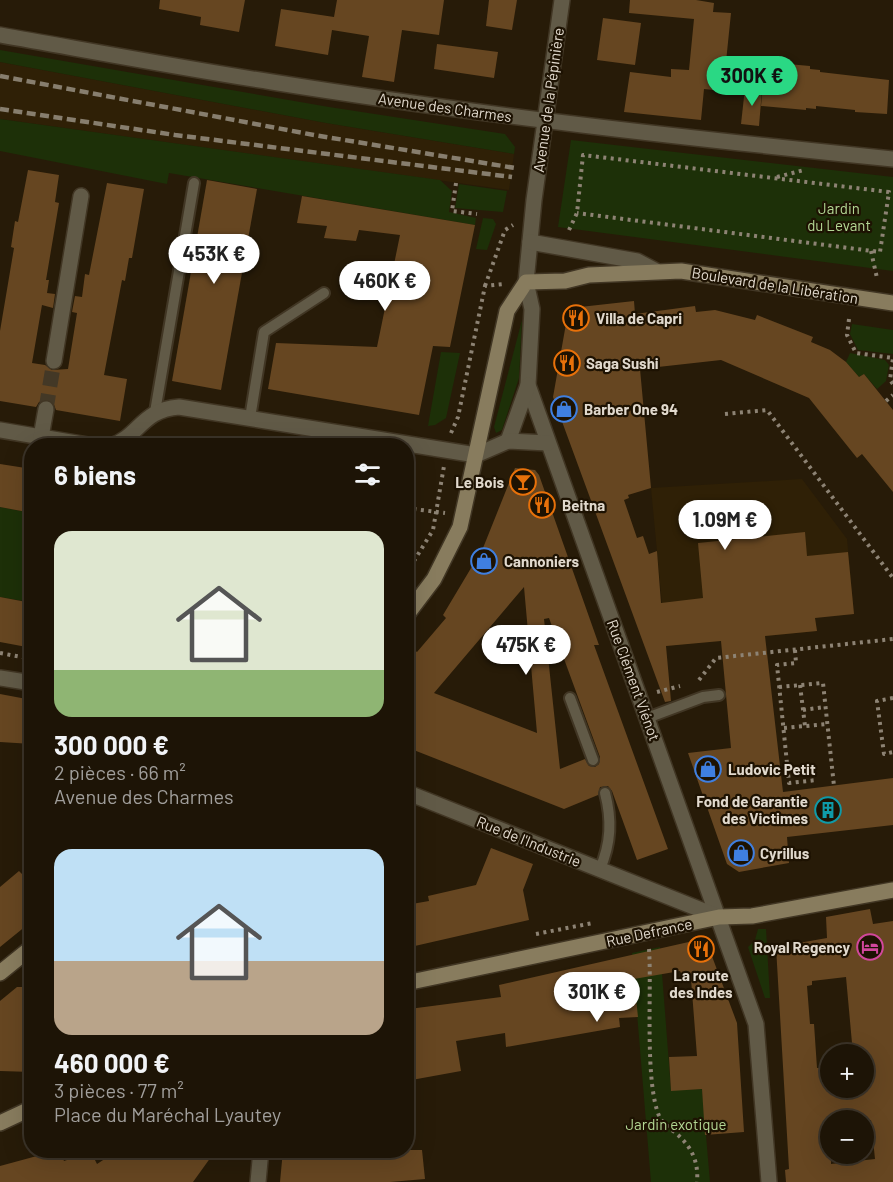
<!DOCTYPE html>
<html lang="fr">
<head>
<meta charset="utf-8">
<style>
  body { margin:0; font-family:Barlow,sans-serif; background:#251d10; color:#f1f3f6; height:100vh; display:flex; flex-direction:column; font-size:22px; white-space:nowrap }
  * { box-sizing:border-box; margin:0 }
  p { font-size:20px; color:#a09e9b }
  .icon { flex:none; width:33px; height:33px; fill:none; stroke:currentColor; stroke-width:2; stroke-linecap:round; stroke-linejoin:round }
  .map { position:relative; flex:1; overflow:hidden }
  .drawer { position:absolute; left:24px; top:438px; width:390px; height:720px; display:flex; flex-direction:column; background:#1d1406; border-radius:24px; box-shadow:0 6px 24px #0002,0 0 0 2px #3b3328 }
  .drawer>* { flex:none }
  .controls { position:absolute; left:820px; top:1044px; display:grid; gap:12px }
  .controls a { display:grid; place-items:center; width:54px; height:54px; border-radius:50%; background:#1d1406; box-shadow:0 6px 24px #0002,0 0 0 2px #3b3328; font-size:30px }
  .price { position:absolute; translate:-50% -51px; padding:0 14px; border-radius:21px; background:#fff; color:#222; font-size:20px; line-height:39px; filter:drop-shadow(0 2px 3px #0008) }
  .price::after { content:''; position:absolute; left:50%; top:36px; width:18px; height:14px; margin-left:-9px; background:inherit; clip-path:polygon(0 0,100% 0,50% 100%) }
  .price.selected { background:#2ad884; color:#111 }
  ul { padding:0; list-style:none }
  li { display:grid; align-content:center; gap:12px; height:318px; padding:0 30px }
  li span { display:grid; place-items:center; height:186px; border-radius:18px; color:#555 }
  li>.icon { margin-inline-start:auto }
  span .icon { width:108px; height:108px; fill:#fffc; stroke-width:1 }
  li b { font-size:26px }
  h2 { display:flex; justify-content:space-between; align-items:center; height:72px; padding:0 30px; font-size:26px }
  .map>svg:first-child { display:block }
  .built { fill:#2f2006 }
  .green { fill:#1d3008 }
  .building { fill:#664621; fill-rule:evenodd }
  .lines { fill:none; stroke-linecap:round; stroke-linejoin:round }
  .minor-tunnel { stroke:#433826; stroke-width:15; stroke-dasharray:15 8; stroke-linecap:butt }
  .service-casing { stroke:#413624; stroke-width:14 }
  .minor-casing { stroke:#413624; stroke-width:18 }
  .secondary-casing { stroke:#413624; stroke-width:18 }
  .path { stroke:#8d8374; stroke-width:4; stroke-dasharray:3 4.5; stroke-linecap:butt }
  .service { stroke:#615a47; stroke-width:10 }
  .minor { stroke:#615a47; stroke-width:15 }
  .secondary { stroke:#887c5e; stroke-width:15 }
  .rail { stroke:#877e6e; stroke-width:4.5; stroke-dasharray:9 4.5; stroke-linecap:butt }
  .labels { text-anchor:middle; dominant-baseline:central; stroke-width:4.5; stroke-linejoin:round; paint-order:stroke }
  .street-label { font-size:15px; fill:#e1d9cd; stroke:#1d1202 }
  .park-label { font-size:15px; fill:#b3d794; stroke:#1d1202 }
  .poi-label { font-size:15px; font-weight:bold; fill:#e1d9cd; stroke:#1d1202; text-anchor:start }
</style>
</head>
<body>
<div class="map">
<svg width="893" height="1182" viewBox="0 0 893 1182">
  <rect width="100%" height="100%" fill="#271b08"/>
  <g class="built">
    <polygon points="0,62 326,123 514,154 509,190 0,119"/>
    <polygon points="802,479 847,539 854,614 833,616 814,612 817,631 666,646 651,488"/>
  </g>
  <g class="green">
    <polygon points="0,50 329,107 505,134 515,147 514,154 326,123 0,62"/>
    <polygon points="0,119 440,180 452,191 449,212 476,218 475,225 169,173 167,184 0,151"/>
    <polygon points="571,140 893,177 893,271 558,227"/>
    <polygon points="459,184 507,191 503,212 455,208"/>
    <polygon points="483,218 493,219 496,224 487,250 476,249"/>
    <polygon points="522,320 519,378 502,430 496,433 494,427"/>
    <polygon points="852,324 893,330 893,354 858,350 850,334"/>
    <polygon points="441,352 460,353 446,418 435,425 428,426"/>
    <polygon points="850,353 885,360 889,365 886,381 877,389 864,374 859,377 846,362"/>
    <polygon points="0,507 31,513 32,586 29,602 0,597"/>
    <polygon points="758,929 766,929 770,998 765,998 748,947 755,940"/>
    <polygon points="660,947 671,1090 702,1089 710,1182 651,1182 632,953"/>
  </g>
  <g class="building">
    <polygon points="160,0 245,0 239,32 200,25 201,17 159,9"/>
    <polygon points="337,0 444,0 439,35 402,30 394,82 362,77 369,36 332,30 328,55 275,46 281,9 334,17"/>
    <polygon points="489,0 517,0 512,30 486,26"/>
    <polygon points="630,0 696,0 714,3 713,12 731,13 723,91 704,89 701,120 624,112 630,72 671,77 671,69 689,70 694,19 629,13"/>
    <polygon points="603,18 641,23 635,65 597,60"/>
    <polygon points="437,44 498,52 494,78 434,69"/>
    <polygon points="765,62 810,66 810,69 820,70 820,72 889,80 887,114 855,112 855,110 816,106 816,109 806,108 806,110 761,106"/>
    <polygon points="745,88 762,90 759,126 741,124"/>
    <polygon points="28,170 59,175 55,202 59,203 46,280 49,280 47,293 55,294 53,308 42,305 32,363 45,365 52,370 68,369 77,313 72,312 75,296 82,297 85,274 89,275 107,183 144,189 132,258 129,258 125,281 122,280 104,375 127,379 120,421 56,410 53,402 47,399 39,402 36,407 0,401 0,331 14,248 11,247 15,221 18,222"/>
    <polygon points="207,180 257,189 221,390 172,381"/>
    <polygon points="302,196 475,225 450,347 433,346 419,415 268,389 276,343 377,347 400,235 359,230 356,241 324,238 327,226 297,223"/>
    <polygon points="634,301 635,314 695,306 696,312 715,310 755,320 757,315 813,337 811,342 830,350 846,362 859,377 864,374 893,410 893,492 862,454 857,458 809,398 721,360 640,369 651,488 628,495 629,498 624,500 637,538 643,536 649,554 657,551 661,603 703,598 698,543 805,532 807,556 848,552 854,614 815,618 817,631 765,636 783,792 893,778 893,825 787,837 789,863 739,872 727,864 688,753 731,748 721,641 666,646 671,701 665,702 553,397 567,318 580,307"/>
    <polygon points="0,464 32,469 32,513 0,507"/>
    <path d="M 515,468 L 535,470 L 539,475 L 599,645 L 594,645 L 668,849 L 637,860 L 612,791 L 608,786 L 600,787 L 598,795 L 564,809 L 406,747 L 406,657 L 414,650 L 417,652 L 446,618 L 443,615 L 483,548 ZM 524,587 L 537,733 L 434,693 ZM 549,618 L 600,757 L 599,764 L 595,767 L 589,766 L 585,759 L 560,769 L 544,619 Z"/>
    <polygon points="0,597 32,603 32,648 0,642"/>
    <polygon points="0,694 32,700 32,744 0,742"/>
    <polygon points="491,848 533,864 523,890 529,920 406,948 406,905 429,901 428,896 476,885"/>
    <polygon points="32,867 32,921 0,947 0,887 19,871 22,874"/>
    <path d="M 870,909 L 873,924 L 893,921 L 893,1182 L 786,1182 L 785,1170 L 789,1169 L 776,947 L 827,938 L 826,917 ZM 846,977 L 853,1054 L 864,1054 L 864,1088 L 831,1088 L 831,1067 L 817,1068 L 814,1024 L 810,1024 L 807,986 L 812,985 L 812,981 ZM 831,1120 L 871,1120 L 875,1159 L 831,1164 Z"/>
    <polygon points="693,941 710,951 737,1023 744,1132 705,1135 702,1089 671,1091 669,1057 697,1056 691,979 685,981 680,971 634,979 638,1017 619,1018 620,1027 506,1047 505,1033 456,1041 461,1071 406,1081 406,1036 414,1035 409,1009 501,997 499,985"/>
    <polygon points="17,987 32,987 32,1072 0,1071 0,1001"/>
    <polygon points="59,1150 64,1161 91,1152 97,1164 117,1151 121,1160 136,1150 216,1150 193,1182 0,1182 0,1166"/>
    <polygon points="283,1150 422,1150 425,1179 390,1182 280,1182"/>
  </g>
  <g class="lines">
    <polyline class="minor-tunnel" points="46,409 54,361"/>
    <g class="service-casing">
      <g id="service">
        <polyline points="155,412 194,183"/>
        <polyline points="250,418 264,332 324,293"/>
        <polyline points="570,698 593,760"/>
        <polyline points="647,718 703,697 719,695"/>
        <path d="M 600,869 C 611,843 612,820 605,793"/>
      </g>
    </g>
    <g class="minor-casing">
      <g id="minor">
        <polyline points="562,0 534,200 526,282 532,309 528,385 756,1024 769,1182"/>
        <path d="M 0,35 C 91,51 181,68 272,82 C 478,115 686,138 893,159"/>
        <polyline points="530,242 637,261 656,271"/>
        <polyline points="54,361 81,196"/>
        <polyline points="0,430 94,446"/>
        <polyline points="41,437 46,409"/>
        <polyline points="508,441 528,385"/>
        <path d="M 111,446 C 140,436 141,410 179,407 L 476,455 L 508,441 L 548,443"/>
        <polyline points="0,678 32,683"/>
        <polyline points="406,792 719,917"/>
        <polyline points="258,1182 261,1150"/>
      </g>
    </g>
    <g class="secondary-casing">
      <g id="secondary">
        <polyline points="406,616 434,579 460,527 507,311 526,282 565,281 589,275 681,271 893,303"/>
        <polyline points="0,973 32,947"/>
        <polyline points="406,983 719,917 752,916 893,890"/>
        <polyline points="0,1123 32,1108"/>
      </g>
    </g>
    <g class="path">
      <polyline points="777,177 804,170"/>
      <polyline points="456,183 452,211 477,214"/>
      <polyline points="569,230 577,213 583,155 889,192 880,252 577,213"/>
      <polyline points="871,251 877,278"/>
      <polyline points="485,286 505,230 513,225"/>
      <polyline points="849,319 847,335 856,353 893,358 890,380 893,384"/>
      <polyline points="886,401 893,395"/>
      <polyline points="725,414 767,410 893,578"/>
      <polyline points="451,433 458,417 485,286 504,284"/>
      <polyline points="406,490 409,473"/>
      <polyline points="406,508 445,513"/>
      <polyline points="406,574 433,530 444,466"/>
      <polyline points="795,650 796,663 777,665 789,783 817,780"/>
      <polyline points="0,653 32,659"/>
      <polyline points="699,680 716,658 893,639"/>
      <polyline points="800,685 805,726"/>
      <polyline points="779,687 823,683 834,786"/>
      <polyline points="657,692 680,686"/>
      <polyline points="893,698 877,701 884,754 893,752"/>
      <polyline points="803,710 825,707"/>
      <polyline points="784,728 827,724"/>
      <polyline points="536,934 593,923"/>
      <path d="M 649,949 C 652,990 644,1084 660,1118 C 663,1123 669,1127 673,1131 C 690,1144 699,1160 697,1182"/>
    </g>
    <use href="#service" class="service"/>
    <use href="#minor" class="minor"/>
    <use href="#secondary" class="secondary"/>
    <g class="rail">
      <polyline points="0,76 314,135 515,168"/>
      <polyline points="0,109 175,135 512,177"/>
    </g>
  </g>
  <defs>
    <g id="restaurant-ring" transform="scale(1.35)"><circle r="9.5" fill="#1d1202" stroke="#e8710a" stroke-width="1.5"/><path d="M-5-6h1v4h1v-4h1v4h1v-4h1v5L-1.5 .5V6h-2V.5L-5-1ZM5-6V6H3V1.5H1.5Q1.5-4 5-6Z" fill="#e8710a"/></g>
    <g id="shop-ring" transform="scale(1.35)"><circle r="9.5" fill="#1d1202" stroke="#3f7fe0" stroke-width="1.5"/><path d="M-5-2.5h2.3a2.7 3.5 0 0 1 5.4 0H5L5.5 6h-11ZM-1.5-2.5h3a1.5 2.3 0 0 0-3 0Z" fill="#3f7fe0"/></g>
    <g id="bar-ring" transform="scale(1.35)"><circle r="9.5" fill="#1d1202" stroke="#e8710a" stroke-width="1.5"/><path d="M-6-5H6L.8 .8V4.5H3.5V6h-7V4.5H-.8V.8Z" fill="#e8710a"/></g>
    <g id="building-ring" transform="scale(1.35)"><circle r="9.5" fill="#1d1202" stroke="#0f9aa8" stroke-width="1.5"/><path d="M-4-6H4V6H1V3H-1V6H-4ZM-2.5-4.3h1.7v1.8h-1.7ZM.8-4.3h1.7v1.8H.8ZM-2.5-1h1.7V.8h-1.7ZM.8-1h1.7V.8H.8Z" fill="#0f9aa8"/></g>
    <g id="hotel-ring" transform="scale(1.35)"><circle r="9.5" fill="#1d1202" stroke="#d1479c" stroke-width="1.5"/><path d="M-6-4.5h1.5V1H6V5H4.5V3h-9V5H-6ZM-4 0a1.8 1.8 0 1 1 3.6 0ZM.5 0V-2.5h3Q6-2.5 6 0Z" fill="#d1479c"/></g>
  </defs>
  <g fill-rule="evenodd">
    <use href="#restaurant-ring" x="576" y="318"/>
    <use href="#restaurant-ring" x="567" y="363"/>
    <use href="#shop-ring" x="564" y="409"/>
    <use href="#bar-ring" x="523" y="482"/>
    <use href="#restaurant-ring" x="542" y="505"/>
    <use href="#shop-ring" x="484" y="561"/>
    <use href="#shop-ring" x="708" y="769"/>
    <use href="#building-ring" x="828" y="810"/>
    <use href="#shop-ring" x="741" y="853"/>
    <use href="#hotel-ring" x="870" y="947"/>
    <use href="#restaurant-ring" x="701" y="949"/>
  </g>
  <g class="labels">
    <g class="street-label">
      <text transform="translate(548 100) rotate(-82)">Avenue de la Pépinière</text>
      <text transform="translate(445 107) rotate(8)">Avenue des Charmes</text>
      <text transform="translate(775 285) rotate(9)">Boulevard de la Libération</text>
      <text transform="translate(634 680) rotate(70)">Rue Clément Viénot</text>
      <text transform="translate(529 841) rotate(22)">Rue de l'Industrie</text>
      <text transform="translate(649 932) rotate(-12)">Rue Defrance</text>
    </g>
    <g class="park-label">
      <text x="839" y="208">Jardin<tspan x="839" dy="17">du Levant</tspan></text>
      <text x="676" y="1124">Jardin exotique</text>
    </g>
    <g class="poi-label">
      <text x="596" y="318">Villa de Capri</text>
      <text x="586" y="363">Saga Sushi</text>
      <text x="584" y="409">Barber One 94</text>
      <text x="504" y="482" text-anchor="end">Le Bois</text>
      <text x="562" y="505">Beitna</text>
      <text x="504" y="561">Cannoniers</text>
      <text x="728" y="769">Ludovic Petit</text>
      <text x="808" y="801" text-anchor="end">Fond de Garantie<tspan x="808" dy="17">des Victimes</tspan></text>
      <text x="760" y="853">Cyrillus</text>
      <text x="850" y="947" text-anchor="end">Royal Regency</text>
      <text x="701" y="975" text-anchor="middle">La route<tspan x="701" dy="17">des Indes</tspan></text>
    </g>
  </g>
</svg>
<div class="controls">
<a>+</a>
<a>−</a>
</div>
<b class="price selected" style="left:752px;top:107px">300K €</b>
<b class="price" style="left:214px;top:285px">453K €</b>
<b class="price" style="left:385px;top:312px">460K €</b>
<b class="price" style="left:725px;top:551px">1.09M €</b>
<b class="price" style="left:526px;top:676px">475K €</b>
<b class="price" style="left:597px;top:1023px">301K €</b>
<section class="drawer">
<h2>6 biens<svg class="icon" aria-label="filters" viewBox="0 0 24 24"><path d="M4 7h16M4 17h16"/><circle cx="9" cy="7" r="2"/><circle cx="15" cy="17" r="2"/></svg></h2>
<ul>
<li><span style="background:linear-gradient(#dfe7d0 75%,#8fb573 0)"><svg class="icon" aria-label="home" viewBox="0 0 24 24"><path d="M3 11l9-7 9 7M6 9v11h12V9"/></svg></span><div><b>300 000 €</b><p>2 pièces · 66 m²</p><p>Avenue des Charmes</p></div></li>
<li><span style="background:linear-gradient(#bfe0f5 60%,#b9a48a 0)"><svg class="icon" aria-label="home" viewBox="0 0 24 24"><path d="M3 11l9-7 9 7M6 9v11h12V9"/></svg></span><div><b>460 000 €</b><p>3 pièces · 77 m²</p><p>Place du Maréchal Lyautey</p></div></li>
</ul>
</section>
</div>
</body>
</html>
